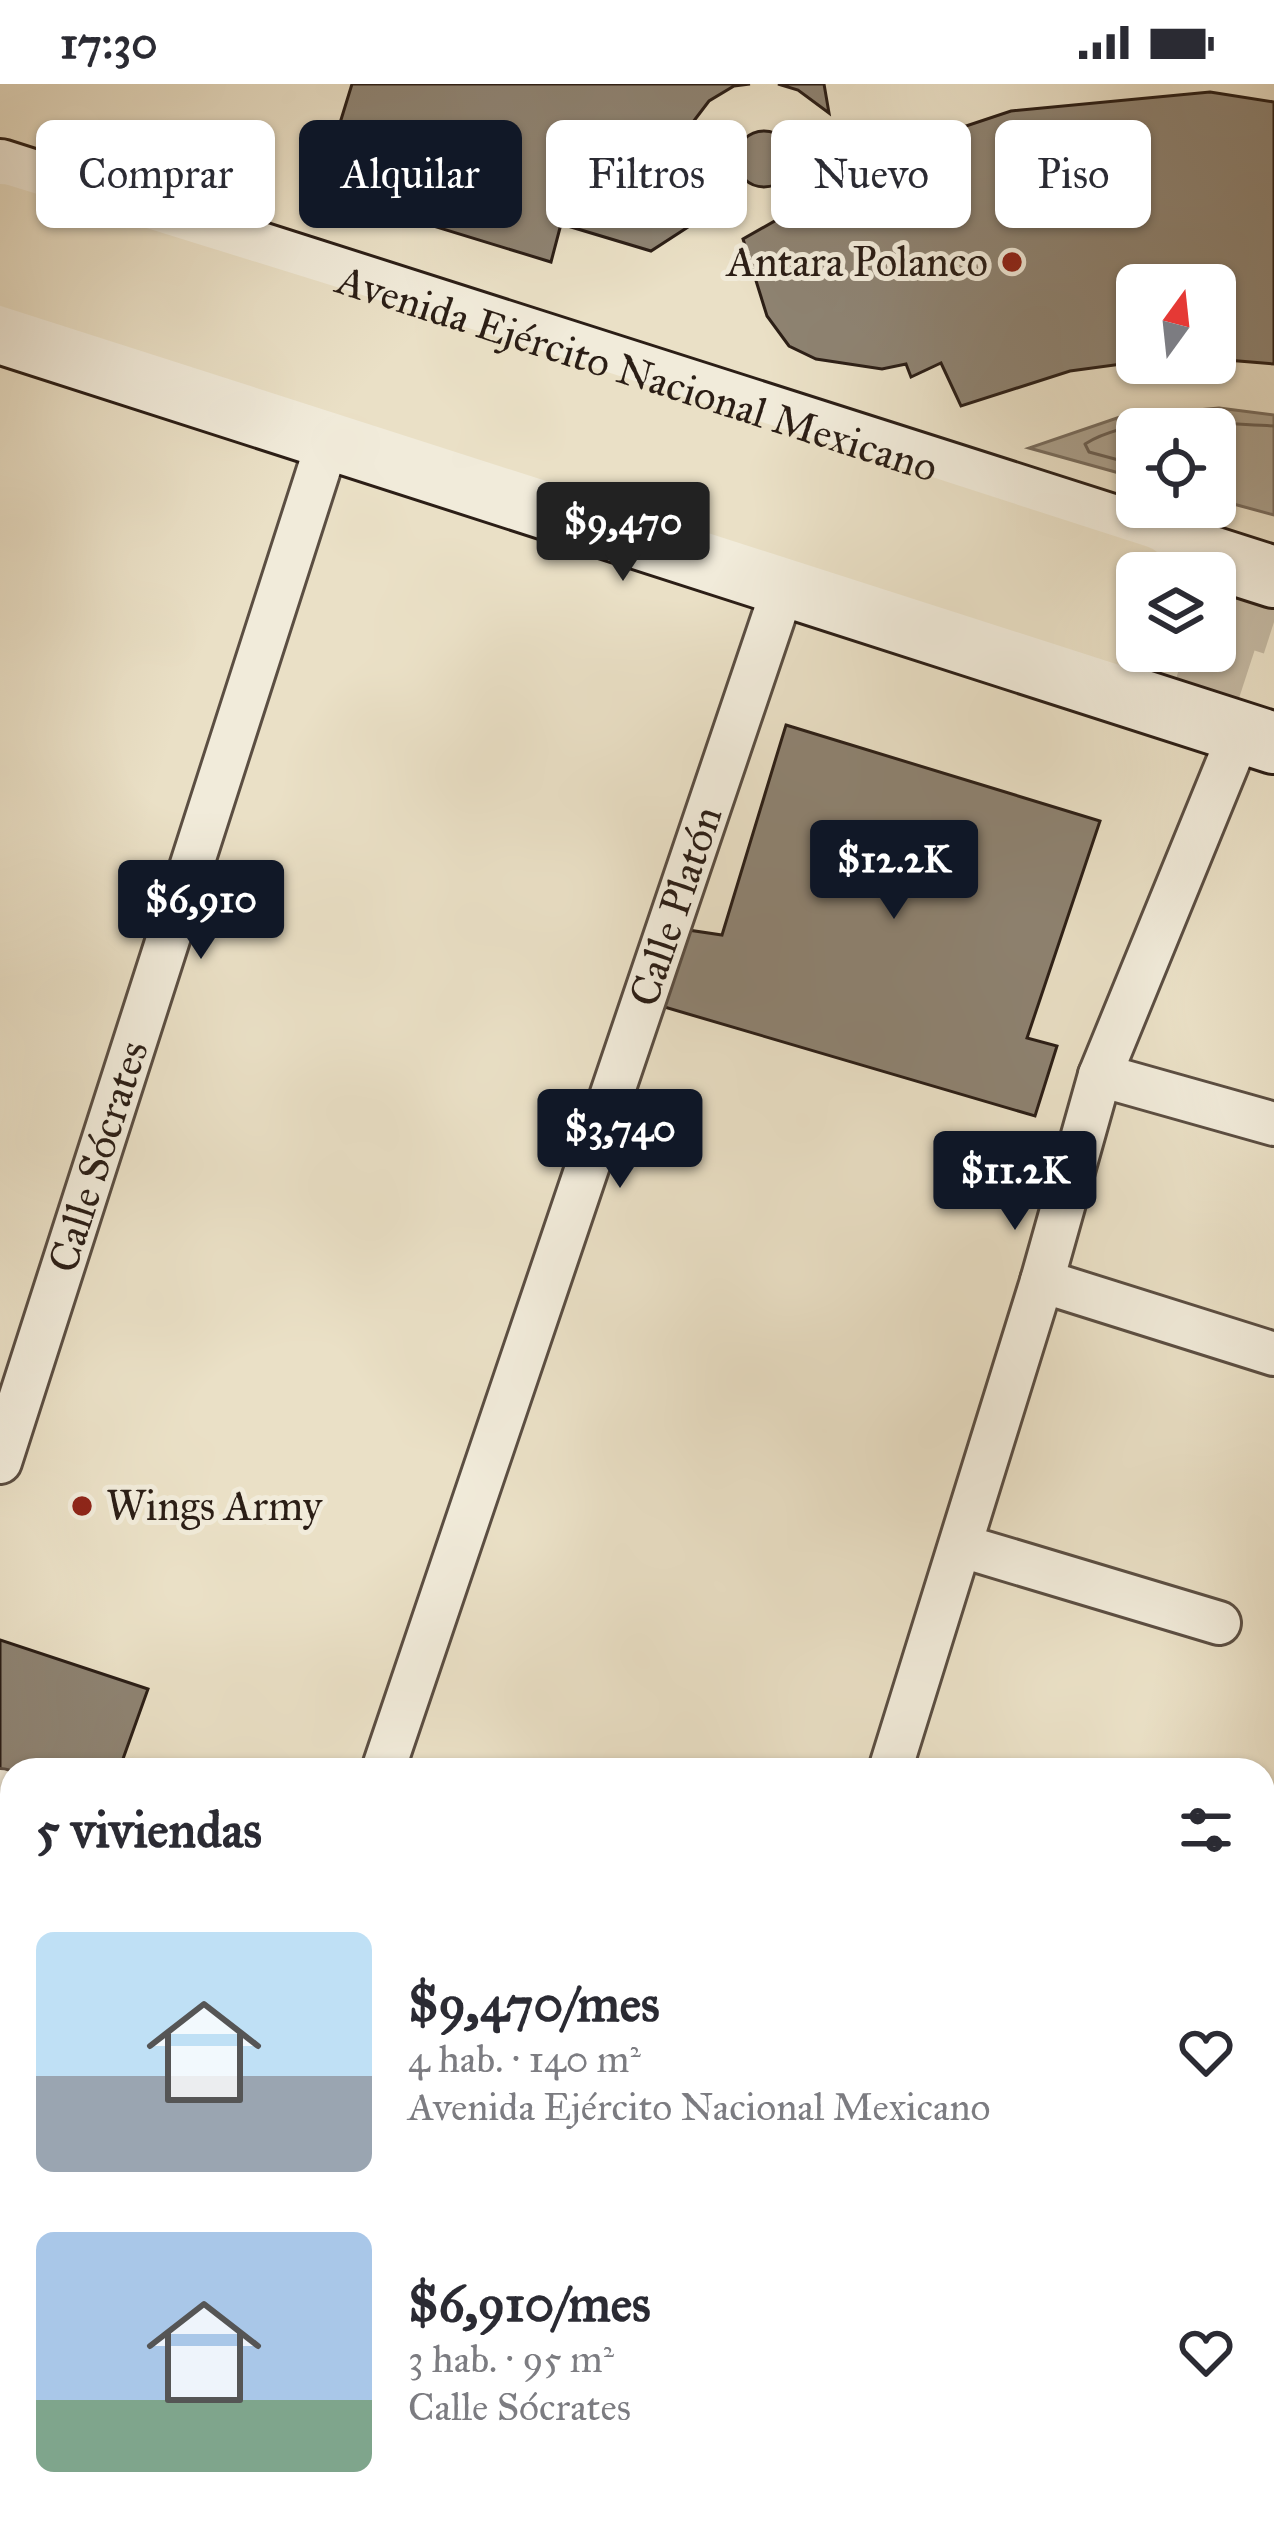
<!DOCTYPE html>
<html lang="es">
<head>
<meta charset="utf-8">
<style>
  body { margin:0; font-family:"IM FELL Great Primer",serif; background:#f2f2f3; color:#2b2b33; height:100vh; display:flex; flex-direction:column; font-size:45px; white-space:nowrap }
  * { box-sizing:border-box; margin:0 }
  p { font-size:39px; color:#7c7c81 }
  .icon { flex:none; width:66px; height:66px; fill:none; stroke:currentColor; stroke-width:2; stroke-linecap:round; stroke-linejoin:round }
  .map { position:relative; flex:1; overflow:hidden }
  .panel { position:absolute; left:0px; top:1674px; width:1275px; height:771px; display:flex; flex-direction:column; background:#fff; border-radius:36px 36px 0 0; box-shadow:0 3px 9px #0004 }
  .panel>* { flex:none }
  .hud { position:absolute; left:36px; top:36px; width:1203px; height:108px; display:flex; gap:24px }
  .needle { width:78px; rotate:15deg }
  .controls { position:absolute; left:1116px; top:180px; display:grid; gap:24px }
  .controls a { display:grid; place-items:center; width:120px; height:120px; border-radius:18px; background:#fff; box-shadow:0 3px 9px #0004; font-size:60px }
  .price { position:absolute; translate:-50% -102px; padding:0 27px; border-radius:12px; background:#111827; color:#fff; font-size:39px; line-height:78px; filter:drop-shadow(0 3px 6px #0008) }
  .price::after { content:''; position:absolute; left:50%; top:72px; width:36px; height:27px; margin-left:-18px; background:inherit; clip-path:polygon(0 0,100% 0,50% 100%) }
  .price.selected { background:#222; color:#fff }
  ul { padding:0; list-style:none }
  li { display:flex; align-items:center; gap:36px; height:300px; padding:0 36px }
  li span { display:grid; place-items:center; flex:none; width:336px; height:240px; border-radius:18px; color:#555 }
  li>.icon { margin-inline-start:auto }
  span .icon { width:144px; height:144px; fill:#fffc; stroke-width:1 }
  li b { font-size:51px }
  h2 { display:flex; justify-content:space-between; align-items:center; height:144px; padding:0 36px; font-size:51px }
  .tag { padding:0 42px; border-radius:18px; background:#fff; box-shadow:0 3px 9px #0004; font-size:42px; line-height:108px }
  .tag.selected { background:#111827; color:#fff }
  .status { display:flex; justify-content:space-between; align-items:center; height:84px; padding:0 60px; background:#fff; direction:ltr }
  .status svg { height:33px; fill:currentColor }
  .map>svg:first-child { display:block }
  .water { fill:#a99e8a; stroke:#776b5c; stroke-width:3 }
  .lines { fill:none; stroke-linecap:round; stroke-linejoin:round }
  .shore { stroke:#6a5e50; stroke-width:3 }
  .building { fill:#8e8372; stroke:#2b1e16; stroke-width:3 }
  .primary-tunnel { stroke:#c4b9a3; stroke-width:66; stroke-dasharray:66 33; stroke-linecap:butt }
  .minor-casing { stroke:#5b4e42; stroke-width:48 }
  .tertiary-casing { stroke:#5b4e42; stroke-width:60 }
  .secondary-casing { stroke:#2b1e16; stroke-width:66 }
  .primary-casing { stroke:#2b1e16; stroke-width:72 }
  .minor { stroke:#f1ebda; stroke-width:42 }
  .tertiary { stroke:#f1ebda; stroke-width:54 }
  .secondary { stroke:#f1ebda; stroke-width:60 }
  .primary { stroke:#eae0c6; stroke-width:66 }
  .poi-dot { fill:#8f2418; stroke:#f1ebda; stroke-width:4.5 }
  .labels { text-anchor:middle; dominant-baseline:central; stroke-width:10; stroke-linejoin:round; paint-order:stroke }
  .poi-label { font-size:42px; fill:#2b1e16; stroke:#f1ebda; text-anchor:end }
  .street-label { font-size:42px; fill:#2b1e16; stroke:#f1ebda }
</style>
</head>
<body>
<div class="status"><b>17:30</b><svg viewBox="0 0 49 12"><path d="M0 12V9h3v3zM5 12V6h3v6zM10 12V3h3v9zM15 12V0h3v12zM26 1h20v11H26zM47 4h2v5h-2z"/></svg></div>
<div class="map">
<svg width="1274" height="2444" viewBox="0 0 1274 2444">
  <rect width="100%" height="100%" fill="#eae0c6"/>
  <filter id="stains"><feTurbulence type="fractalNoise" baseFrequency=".00167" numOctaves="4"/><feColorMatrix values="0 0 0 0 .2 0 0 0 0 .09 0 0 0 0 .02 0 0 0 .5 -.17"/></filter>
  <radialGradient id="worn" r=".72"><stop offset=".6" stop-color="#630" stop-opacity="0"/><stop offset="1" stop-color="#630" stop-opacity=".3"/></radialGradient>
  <polygon class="water" points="1219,324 1274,331 1274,431 1215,415 1215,345 1137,345 1137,394 1029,364 1120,333"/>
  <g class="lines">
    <path class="shore" d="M 1137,381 L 1089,368 L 1085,360 C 1135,329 1218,340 1274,342"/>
  </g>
  <g class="building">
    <polygon points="352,0 750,0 734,2 709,17 693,38 671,106 701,91 718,117 709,123 705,132 651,167 561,140 551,178 319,107"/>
    <polygon points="778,0 824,0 829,29 798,6"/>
    <polygon points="1210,8 1274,18 1274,280 1215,275 1215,201 1137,201 1137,278 1070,287 961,322 941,279 911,293 906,280 882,285 816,275 789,262 767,232 743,155 845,97 840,84 1011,27"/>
    <circle cx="764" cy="75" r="28"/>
    <polygon points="786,641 1100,737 1027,954 1057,962 1035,1032 661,922 688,846 722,851"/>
    <polygon points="0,1556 148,1605 119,1686 12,1686 12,1695 0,1691"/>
    <polygon points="1263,2287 1274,2291 1271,2444 243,2444 247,2433 1263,2433"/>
  </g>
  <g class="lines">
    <g class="primary-tunnel">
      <polyline points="1215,519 1274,538"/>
      <polyline points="1185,567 1274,596"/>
    </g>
    <g class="minor-casing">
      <g id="minor">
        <polyline points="1100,991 1274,1040"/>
        <polyline points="1042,1197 1274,1270"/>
        <path id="s1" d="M 0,1378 L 329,354"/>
        <polyline points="962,1462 1219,1539"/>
        <path id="s2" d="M 383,1686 L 784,502"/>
        <polyline points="890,1686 1042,1197 1100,991 1240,649"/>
        <polyline points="151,2444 154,2433"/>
      </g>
    </g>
    <g class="tertiary-casing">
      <g id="tertiary">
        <polyline points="0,1713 12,1717"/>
        <polyline points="0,1809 12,1813"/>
        <polyline points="1263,2131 1274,2135"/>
        <polyline points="1263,2206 1274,2209"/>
      </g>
    </g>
    <g class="secondary-casing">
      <g id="secondary">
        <path id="s3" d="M 0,86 L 1274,493"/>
        <polyline points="0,249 1274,659"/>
      </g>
    </g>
    <g class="primary-casing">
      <g id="primary">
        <polyline points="0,133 531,298 1137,494"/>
        <polyline points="0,187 1137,552"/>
      </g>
    </g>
    <use href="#minor" class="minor"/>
    <use href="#tertiary" class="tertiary"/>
    <use href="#secondary" class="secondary"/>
    <use href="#primary" class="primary"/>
  </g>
  <g class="poi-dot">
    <circle cx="1012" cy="178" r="12"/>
    <circle cx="82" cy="1422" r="12"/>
  </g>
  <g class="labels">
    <g class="poi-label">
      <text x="988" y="178">Antara Polanco</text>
      <text x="106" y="1422" text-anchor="start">Wings Army</text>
    </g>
    <g class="street-label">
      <text stroke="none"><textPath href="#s3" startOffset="669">Avenida Ejército Nacional Mexicano</textPath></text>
      <text stroke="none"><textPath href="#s2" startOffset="912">Calle Platón</textPath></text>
      <text stroke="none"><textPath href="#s1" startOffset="321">Calle Sócrates</textPath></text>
    </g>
  </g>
  <rect width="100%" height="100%" filter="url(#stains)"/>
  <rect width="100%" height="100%" fill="url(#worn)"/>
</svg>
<div class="controls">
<a><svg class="needle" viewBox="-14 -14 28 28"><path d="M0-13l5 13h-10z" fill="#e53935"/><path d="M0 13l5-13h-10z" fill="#7c7c81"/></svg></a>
<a><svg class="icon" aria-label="locate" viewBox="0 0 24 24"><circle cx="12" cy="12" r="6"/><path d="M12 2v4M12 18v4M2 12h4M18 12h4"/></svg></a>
<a><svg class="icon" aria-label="layers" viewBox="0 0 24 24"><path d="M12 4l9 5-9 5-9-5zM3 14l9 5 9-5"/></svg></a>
</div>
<b class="price selected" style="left:623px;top:500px">$9,470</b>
<b class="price" style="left:894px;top:838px">$12.2K</b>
<b class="price" style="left:201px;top:878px">$6,910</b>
<b class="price" style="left:620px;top:1107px">$3,740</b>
<b class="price" style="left:1015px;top:1149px">$11.2K</b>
<div class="hud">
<a class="tag">Comprar</a>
<a class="tag selected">Alquilar</a>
<a class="tag">Filtros</a>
<a class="tag">Nuevo</a>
<a class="tag">Piso</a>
</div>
<section class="panel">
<h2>5 viviendas<svg class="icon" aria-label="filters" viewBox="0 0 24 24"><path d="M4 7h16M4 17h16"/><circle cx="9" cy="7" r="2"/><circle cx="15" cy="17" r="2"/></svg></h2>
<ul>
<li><span style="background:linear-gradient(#bfe0f5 60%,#9aa5b1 0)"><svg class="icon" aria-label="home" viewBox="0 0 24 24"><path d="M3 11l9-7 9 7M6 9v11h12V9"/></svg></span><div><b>$9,470/mes</b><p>4 hab. · 140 m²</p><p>Avenida Ejército Nacional Mexicano</p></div><svg class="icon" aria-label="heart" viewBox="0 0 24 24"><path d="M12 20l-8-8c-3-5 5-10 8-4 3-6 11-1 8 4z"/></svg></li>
<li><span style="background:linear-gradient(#a9c7e8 70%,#7fa58c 0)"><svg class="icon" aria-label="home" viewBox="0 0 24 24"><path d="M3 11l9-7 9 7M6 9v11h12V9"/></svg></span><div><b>$6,910/mes</b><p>3 hab. · 95 m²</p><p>Calle Sócrates</p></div><svg class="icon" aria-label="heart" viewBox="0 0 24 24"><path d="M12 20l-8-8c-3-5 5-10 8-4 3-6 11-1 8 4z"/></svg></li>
</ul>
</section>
</div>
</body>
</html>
